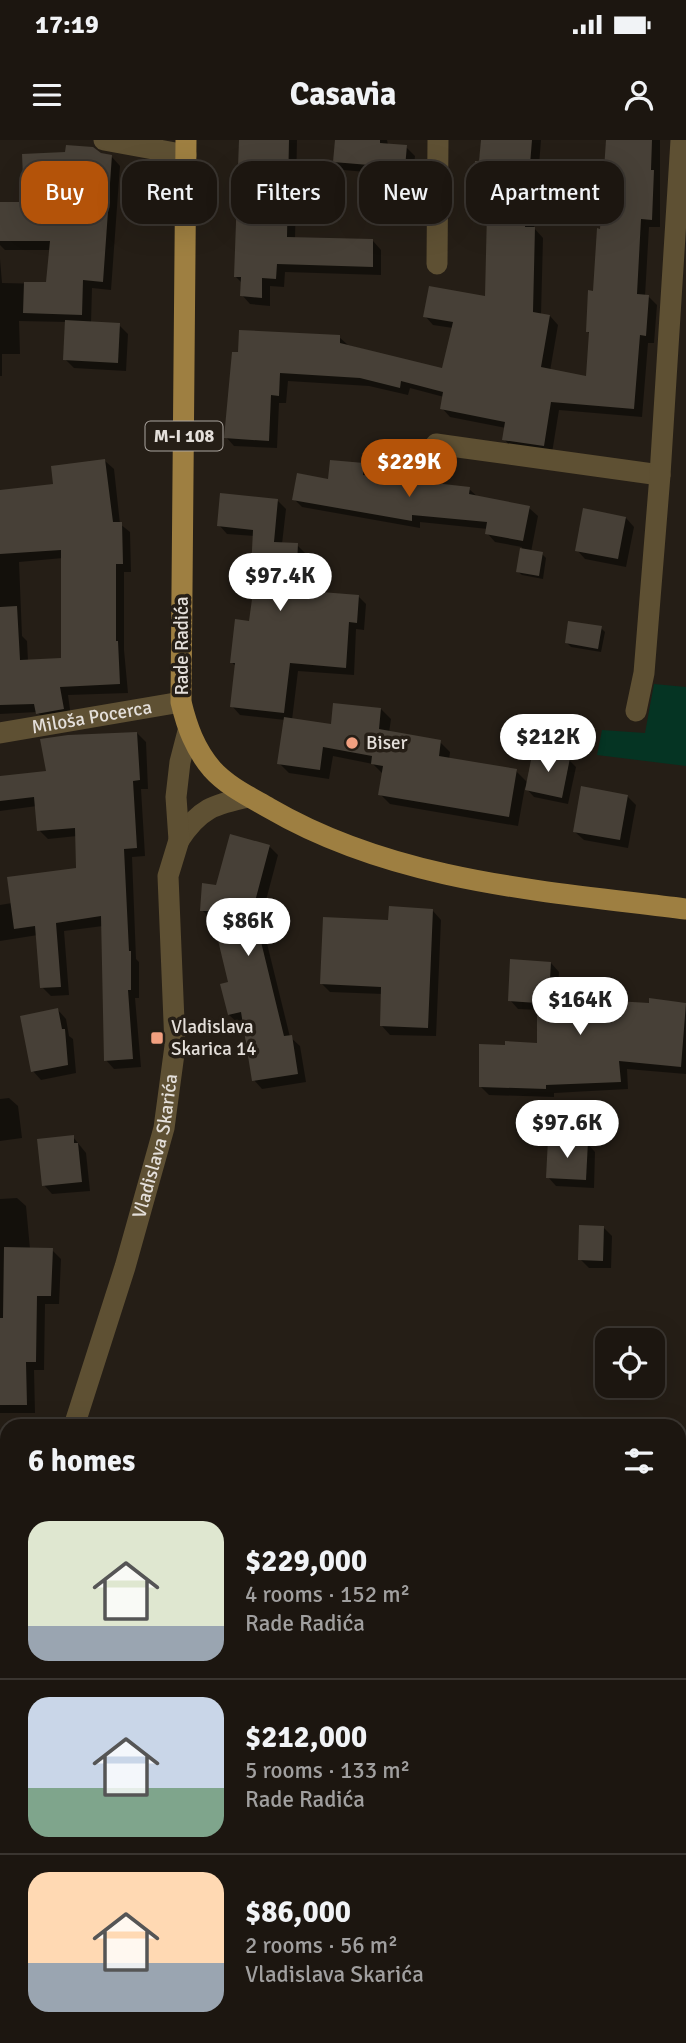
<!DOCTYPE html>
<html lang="en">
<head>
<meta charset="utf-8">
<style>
  body { margin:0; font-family:Signika,sans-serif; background:#251f19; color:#f1f3f6; height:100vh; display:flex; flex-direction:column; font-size:26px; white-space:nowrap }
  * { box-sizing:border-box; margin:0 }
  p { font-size:23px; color:#a09f9f }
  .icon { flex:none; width:38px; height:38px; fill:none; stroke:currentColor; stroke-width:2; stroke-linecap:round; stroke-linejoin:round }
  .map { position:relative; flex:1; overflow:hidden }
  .details { position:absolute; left:0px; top:1279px; width:686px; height:625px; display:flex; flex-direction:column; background:#1c1610; border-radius:21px 21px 0 0; box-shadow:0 7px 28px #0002,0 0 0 2px #3a3530 }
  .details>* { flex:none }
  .top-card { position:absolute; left:21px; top:21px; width:644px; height:63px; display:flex; gap:14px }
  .buttons { position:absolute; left:595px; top:1188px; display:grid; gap:14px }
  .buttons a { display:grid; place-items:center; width:70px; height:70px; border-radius:14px; background:#1c1610; box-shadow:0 7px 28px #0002,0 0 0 2px #3a3530; font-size:35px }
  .price { position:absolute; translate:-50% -60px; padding:0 16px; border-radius:24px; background:#fff; color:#222; font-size:23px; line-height:46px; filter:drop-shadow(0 2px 4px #0008) }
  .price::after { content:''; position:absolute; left:50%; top:42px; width:21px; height:16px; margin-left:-10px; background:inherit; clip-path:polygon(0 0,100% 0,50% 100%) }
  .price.on { background:#b45309; color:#fff }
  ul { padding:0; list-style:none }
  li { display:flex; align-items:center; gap:21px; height:175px; padding:0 28px }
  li+li { border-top:2px solid #3a3530 }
  li span { display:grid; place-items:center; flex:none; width:196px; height:140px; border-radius:21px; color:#555 }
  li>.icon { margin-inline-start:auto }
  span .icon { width:84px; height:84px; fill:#fffc; stroke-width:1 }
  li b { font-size:30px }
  h2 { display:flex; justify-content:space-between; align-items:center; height:84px; padding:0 28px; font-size:30px }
  .chip { padding:0 24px; border-radius:21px; background:#1c1610; box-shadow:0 7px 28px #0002,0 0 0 2px #3a3530; font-size:24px; line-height:63px }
  .chip.on { background:#b45309; color:#fff }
  .status { display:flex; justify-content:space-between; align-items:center; height:49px; padding:0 35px; background:#1c1610; direction:ltr }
  .status svg { height:19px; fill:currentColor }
  header { display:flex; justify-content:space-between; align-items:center; height:91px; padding:0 28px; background:#1c1610; font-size:32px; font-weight:700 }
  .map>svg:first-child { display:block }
  .green { fill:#053423 }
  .shadow { fill:#0007; fill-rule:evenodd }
  .building { fill:#474037 }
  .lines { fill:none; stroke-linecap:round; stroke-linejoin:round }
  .minor { stroke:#5e5033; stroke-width:21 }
  .major { stroke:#9e7f41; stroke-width:21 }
  .poi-dot { fill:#f2a080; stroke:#251e16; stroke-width:2.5 }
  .labels { text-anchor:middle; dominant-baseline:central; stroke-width:7; stroke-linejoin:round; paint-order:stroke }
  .shield { fill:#251e16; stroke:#aba59f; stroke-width:2 }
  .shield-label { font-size:18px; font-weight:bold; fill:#e4dfda }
  .street-label { font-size:19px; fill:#e4dfda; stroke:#251e16 }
  .poi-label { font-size:19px; fill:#e4dfda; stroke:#251e16; text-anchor:start }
</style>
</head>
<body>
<div class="status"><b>17:19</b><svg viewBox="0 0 49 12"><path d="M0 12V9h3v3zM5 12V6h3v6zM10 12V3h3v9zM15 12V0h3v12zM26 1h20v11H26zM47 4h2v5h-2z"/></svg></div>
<header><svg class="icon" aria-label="menu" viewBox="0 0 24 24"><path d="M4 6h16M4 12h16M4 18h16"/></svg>Casavia<svg class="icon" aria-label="person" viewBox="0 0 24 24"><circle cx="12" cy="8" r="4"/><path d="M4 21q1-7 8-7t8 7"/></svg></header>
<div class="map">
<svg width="686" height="1903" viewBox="0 0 686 1903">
  <rect width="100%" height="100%" fill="#251e16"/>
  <g class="green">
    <polygon points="654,544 686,547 686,626 597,615 602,590 645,593"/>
    <rect x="679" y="1476" width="7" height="72"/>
  </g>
  <g class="shadow">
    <polygon points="256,0 297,0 295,99 373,101 381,110 381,135 285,132 284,147 270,146 270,166 250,164 242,155 242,143 235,136"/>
    <polygon points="336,0 387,0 388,5 406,7 415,16 413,36 343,30 335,21"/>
    <polygon points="482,0 541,0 534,88 543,98 541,175 550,176 558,185 550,231 587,238 590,194 587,191 595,153 602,90 608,0 660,0 660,87 649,87 645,156 648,156 657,165 654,203 648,203 642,277 559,270 552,313 512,308 504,299 506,288 450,277 442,268 444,257 410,248 408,255 369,246 288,241 286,263 279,263 277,308 234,306 226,297 233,214 339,197 348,205 444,231 453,188 433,185 425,176 487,158 489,79 481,79 472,70"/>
    <polygon points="111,16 120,26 111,150 92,148 91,183 119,185 128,194 126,231 74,228 65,219 67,182 19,181 20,214 2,214 2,236 0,236 0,119 2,143 47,144 50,110 5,110 0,105 0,64 26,64"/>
    <path d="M 105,321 L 114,329 L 120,384 L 130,392 L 131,432 L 124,432 L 124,510 L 128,553 L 68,555 L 71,577 L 46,581 L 37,572 L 0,574 L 0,352 L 55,345 ZM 63,418 L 63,520 L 28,521 L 27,501 L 22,496 L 19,422 Z"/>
    <polygon points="363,325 372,333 371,338 469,349 479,358 529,368 538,376 531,412 542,414 546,418 543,439 522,435 517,431 522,407 495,402 487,393 488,389 420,382 420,388 302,367 294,359"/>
    <polygon points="278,361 286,369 282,404 297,405 305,413 304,452 358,456 366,464 364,490 356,489 354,535 298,531 292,580 333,586 381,569 391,579 389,593 440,602 450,612 449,620 516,631 528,643 569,620 576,627 568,664 534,657 525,647 518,686 390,664 380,654 383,634 373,624 333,616 329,639 289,633 279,623 285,580 240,575 232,566 237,527 231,522 251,483 257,433 253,429 255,396 227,394 219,385"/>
    <polygon points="626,378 634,387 626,427 585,419 577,410"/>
    <polygon points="601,488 605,492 601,512 571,507 567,503"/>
    <polygon points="137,593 146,602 148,649 141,649 145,716 132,717 136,819 139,822 139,858 135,858 141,927 114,929 106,920 103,786 64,791 69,855 51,856 42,847 38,795 0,801 0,765 12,763 78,729 77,696 48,699 39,690 37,666 0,671 0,638 48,633"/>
    <polygon points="627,656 636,665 628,708 584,700 575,692"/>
    <polygon points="269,706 278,715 261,779 290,897 300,906 306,942 262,949 254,940 244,882 238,883 229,875 230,843 215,779 211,779 202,770 218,746"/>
    <polygon points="433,771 441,780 436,896 390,895 382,886 383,854 330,852 322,844 389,782"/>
    <polygon points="551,823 559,832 557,859 650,865 651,860 686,863 686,934 627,929 628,949 554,953 554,957 489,955 481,947 538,905 539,870 518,869 510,860"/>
    <polygon points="58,870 66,879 69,896 73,899 76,933 41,940 33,931"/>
    <polygon points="9,958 18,966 22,998 0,1001 0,959"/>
    <polygon points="73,997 86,1013 90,1051 52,1054 44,1045"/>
    <polygon points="587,1003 595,1012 594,1048 556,1046 548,1037"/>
    <polygon points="17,1058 26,1066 30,1109 52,1110 61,1119 59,1164 45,1164 44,1230 34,1230 35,1273 0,1273 0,1059"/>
    <polygon points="603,1087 612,1096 611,1128 589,1128 580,1119"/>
    <polygon points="0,1304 6,1309 6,1354 0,1354"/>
    <polygon points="0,1667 7,1668 7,1789 0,1788"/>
  </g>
  <g class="building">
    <polygon points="239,0 289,0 287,97 373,99 373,127 277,124 276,139 262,138 262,158 240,156 241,137 234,137"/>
    <polygon points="335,0 380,0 380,3 407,5 405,28 333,22"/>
    <polygon points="481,0 532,0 525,87 535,87 533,172 550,175 541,227 586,236 589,192 586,192 588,150 593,151 597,88 600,89 606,0 652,0 651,30 654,30 652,80 641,79 637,154 649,155 646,196 640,195 634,269 551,262 544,306 502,300 505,282 440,269 443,252 401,241 400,248 360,238 280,233 279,256 271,255 269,301 224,298 232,212 238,212 239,190 340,195 340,203 442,228 453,182 423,177 429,146 485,156 487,72 471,71 475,21 479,21"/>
    <polygon points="66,5 93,7 101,13 112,15 103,142 83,140 82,175 23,173 24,142 46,142 50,101 0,101 0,62 24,62 22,14 65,12"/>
    <polygon points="65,180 120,183 118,223 63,220"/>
    <polygon points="105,319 113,382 122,382 123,424 116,424 116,501 118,501 120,544 60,547 64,569 36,574 34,564 0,565 0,467 17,466 20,520 61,518 61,410 0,414 0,350 53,344 51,326"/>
    <polygon points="330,320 364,323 363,335 470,347 469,354 530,366 523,401 485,394 487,382 412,375 412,381 292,360 297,333 328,339"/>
    <polygon points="220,353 278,359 274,402 298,403 296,450 359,455 357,483 349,482 346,528 290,523 284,573 230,567 235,523 230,523 235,479 249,481 256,430 251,430 253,390 217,386"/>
    <polygon points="583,368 626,377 618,419 575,411"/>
    <polygon points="520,408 543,412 539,436 516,432"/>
    <polygon points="568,481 602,486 598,509 565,503"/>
    <polygon points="333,563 381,568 379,589 441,600 439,616 517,629 509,677 378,655 383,626 371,624 372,616 323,607 320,630 277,624 284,577 331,584"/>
    <polygon points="137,592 140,640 133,641 137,708 124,709 129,811 131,811 131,850 128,850 133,919 104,921 101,776 56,783 61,847 40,848 35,786 14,789 7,737 76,728 75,688 37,691 34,657 0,661 0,636 46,631 40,599 68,595"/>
    <polygon points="533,610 570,618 562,658 525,650"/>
    <polygon points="581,646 628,655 620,700 573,692"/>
    <polygon points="230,694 270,705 253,769 284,896 292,895 298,934 252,941 241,872 228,875 220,844 228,842 211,771 200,771 202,743 216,745"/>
    <polygon points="389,766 433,769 428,888 380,886 381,847 320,844 323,777 388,780"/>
    <polygon points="510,819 551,822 549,857 649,863 649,858 686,863 681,927 619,921 621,942 546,945 546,949 479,947 479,904 505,905 505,901 537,903 537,863 508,861"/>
    <polygon points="58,868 62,889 65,889 68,925 31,932 20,876"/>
    <polygon points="74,995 74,1003 78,1003 82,1042 42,1046 37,999"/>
    <polygon points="548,999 588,1001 586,1040 546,1038"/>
    <polygon points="579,1085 604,1086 603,1121 578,1120"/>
    <polygon points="4,1107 53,1108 51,1156 37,1156 36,1222 26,1222 27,1265 0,1265 0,1178 3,1178"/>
  </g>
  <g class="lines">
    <g class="minor">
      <polyline points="104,0 186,15"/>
      <polyline points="437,124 438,0"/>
      <polyline points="436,304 660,335"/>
      <polyline points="636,571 644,533 660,335 681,0"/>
      <path id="s1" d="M 0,593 L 181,562"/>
      <path d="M 179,700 C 199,669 214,664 249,657"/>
      <path id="s2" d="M 74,1286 L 125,1127 L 164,988 L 175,906 L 168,736 L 179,700 L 176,657 L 180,622 L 188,591"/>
      <polyline points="0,1480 7,1462"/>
      <polyline points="0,1652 7,1653"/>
    </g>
    <path class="major" d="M 186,0 L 181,562 C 187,587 195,609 212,629 C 227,646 250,657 269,668 C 396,742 544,751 686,769"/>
  </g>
  <g class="poi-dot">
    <circle cx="352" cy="603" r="7"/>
    <rect x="150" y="891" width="14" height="14" rx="3.5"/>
  </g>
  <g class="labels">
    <rect class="shield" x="145.5" y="281.5" width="77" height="29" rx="5"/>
    <g class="shield-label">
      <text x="184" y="296">M-I 108</text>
    </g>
    <g class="street-label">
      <text transform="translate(182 506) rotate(-90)">Rade Radića</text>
      <text stroke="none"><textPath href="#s1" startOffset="93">Miloša Pocerca</textPath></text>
      <text stroke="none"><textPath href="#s2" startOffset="292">Vladislava Skarića</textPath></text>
    </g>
    <g class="poi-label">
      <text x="366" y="603">Biser</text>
      <text x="171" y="887">Vladislava<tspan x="171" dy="22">Skarica 14</tspan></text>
    </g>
  </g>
</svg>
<div class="buttons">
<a><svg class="icon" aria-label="locate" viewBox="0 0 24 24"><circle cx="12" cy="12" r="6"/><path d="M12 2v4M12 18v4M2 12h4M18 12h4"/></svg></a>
</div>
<b class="price on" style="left:409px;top:359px">$229K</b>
<b class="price" style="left:280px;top:473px">$97.4K</b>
<b class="price" style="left:548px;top:634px">$212K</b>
<b class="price" style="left:248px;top:818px">$86K</b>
<b class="price" style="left:580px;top:897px">$164K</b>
<b class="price" style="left:567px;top:1020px">$97.6K</b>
<div class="top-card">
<a class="chip on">Buy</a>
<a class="chip">Rent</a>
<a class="chip">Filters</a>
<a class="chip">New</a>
<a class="chip">Apartment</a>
</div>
<section class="details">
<h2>6 homes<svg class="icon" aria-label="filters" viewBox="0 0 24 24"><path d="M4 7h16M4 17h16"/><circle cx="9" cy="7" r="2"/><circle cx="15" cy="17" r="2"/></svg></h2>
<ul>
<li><span style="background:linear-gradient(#dfe7d0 75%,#9aa5b1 0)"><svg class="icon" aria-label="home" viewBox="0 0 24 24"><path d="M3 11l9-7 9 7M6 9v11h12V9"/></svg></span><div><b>$229,000</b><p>4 rooms · 152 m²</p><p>Rade Radića</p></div></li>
<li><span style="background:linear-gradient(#c9d6e8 65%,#7fa58c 0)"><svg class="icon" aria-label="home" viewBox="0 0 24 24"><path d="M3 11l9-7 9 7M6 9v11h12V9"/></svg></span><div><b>$212,000</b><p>5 rooms · 133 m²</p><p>Rade Radića</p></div></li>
<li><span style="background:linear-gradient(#ffd9b3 65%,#9aa5b1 0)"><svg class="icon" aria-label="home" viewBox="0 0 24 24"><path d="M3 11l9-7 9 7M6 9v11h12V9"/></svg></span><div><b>$86,000</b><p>2 rooms · 56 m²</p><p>Vladislava Skarića</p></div></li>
</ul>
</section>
</div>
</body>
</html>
